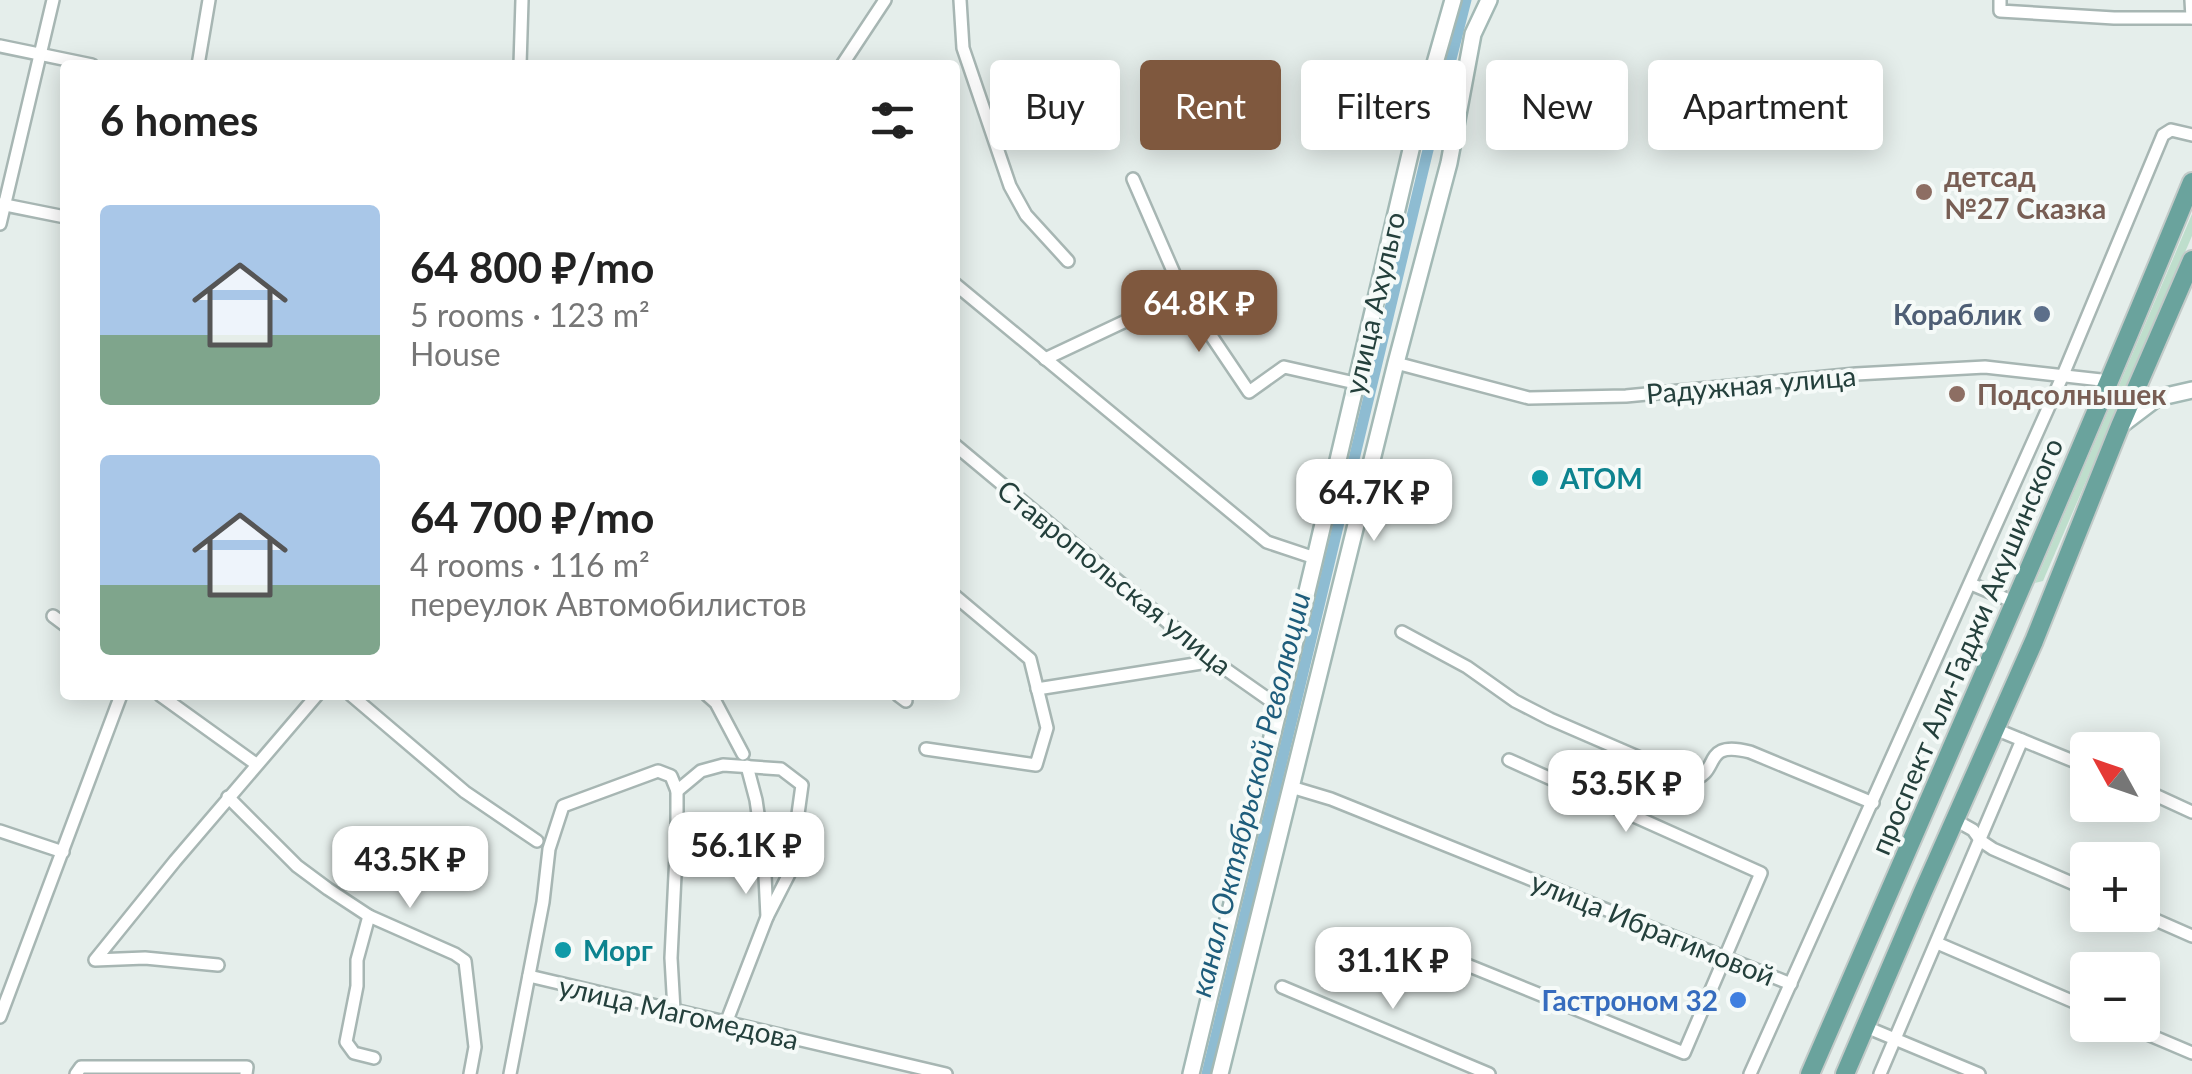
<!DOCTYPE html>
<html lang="en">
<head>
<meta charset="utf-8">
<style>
  body { margin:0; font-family:Lato,sans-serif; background:#f6f6f6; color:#222; height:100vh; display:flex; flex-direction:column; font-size:38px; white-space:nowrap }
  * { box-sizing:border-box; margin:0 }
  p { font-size:32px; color:#767676 }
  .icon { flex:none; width:55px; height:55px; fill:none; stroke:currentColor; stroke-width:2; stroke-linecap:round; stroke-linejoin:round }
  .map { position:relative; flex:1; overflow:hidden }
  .details { position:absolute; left:60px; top:60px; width:900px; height:640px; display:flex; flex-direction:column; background:#fff; border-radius:10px; box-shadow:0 5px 25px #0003 }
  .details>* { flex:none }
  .hud { position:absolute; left:990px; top:60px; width:950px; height:90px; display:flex; gap:20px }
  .needle { width:65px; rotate:310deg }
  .buttons { position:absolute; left:2070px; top:732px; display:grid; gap:20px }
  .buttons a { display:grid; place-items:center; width:90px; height:90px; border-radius:10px; background:#fff; box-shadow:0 5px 25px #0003; font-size:50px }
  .price { position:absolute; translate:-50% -85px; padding:0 22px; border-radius:20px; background:#fff; color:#222; font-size:32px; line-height:65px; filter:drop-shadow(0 2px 5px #0008) }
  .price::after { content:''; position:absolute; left:50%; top:60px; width:30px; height:22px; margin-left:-15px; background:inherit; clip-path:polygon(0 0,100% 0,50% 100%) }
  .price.selected { background:#7f583e; color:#fff }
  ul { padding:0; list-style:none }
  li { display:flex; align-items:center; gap:30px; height:250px; padding:0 40px }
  li span { display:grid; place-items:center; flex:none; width:280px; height:200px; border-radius:10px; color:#555 }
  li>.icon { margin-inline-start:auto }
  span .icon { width:120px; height:120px; fill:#fffc; stroke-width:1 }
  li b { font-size:42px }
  h2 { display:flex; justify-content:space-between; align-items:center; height:120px; padding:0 40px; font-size:42px }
  .chip { padding:0 35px; border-radius:10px; background:#fff; box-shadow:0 5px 25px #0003; font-size:35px; line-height:90px }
  .chip.selected { background:#7f583e; color:#fff }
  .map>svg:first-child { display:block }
  .green { fill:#bedecc }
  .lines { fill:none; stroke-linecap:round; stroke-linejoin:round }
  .canal { stroke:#8ebcd2; stroke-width:11 }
  .street-casing { stroke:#a7b6b3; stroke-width:16 }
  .secondary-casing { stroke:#a3b9b5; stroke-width:20 }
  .primary-casing { stroke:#c2cac8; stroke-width:22 }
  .street { stroke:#fff; stroke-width:11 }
  .secondary { stroke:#fff; stroke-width:15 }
  .primary { stroke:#6aa39d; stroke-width:18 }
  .education-dot { fill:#8d6e63; stroke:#f5faf8; stroke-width:4 }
  .service-dot { fill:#5c6f8a; stroke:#f5faf8; stroke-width:4 }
  .culture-dot { fill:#0f9aa8; stroke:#f5faf8; stroke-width:4 }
  .shop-dot { fill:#3f7fe0; stroke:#f5faf8; stroke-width:4 }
  .labels { text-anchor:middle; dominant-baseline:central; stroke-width:8; stroke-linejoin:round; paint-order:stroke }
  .education-label { font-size:28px; font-weight:bold; fill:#785e54; stroke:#f5faf8; text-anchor:start }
  .street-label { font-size:28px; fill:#24403c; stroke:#f5faf8 }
  .service-label { font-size:28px; font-weight:bold; fill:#4e5e75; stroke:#f5faf8; text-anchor:end }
  .culture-label { font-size:28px; font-weight:bold; fill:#0d838f; stroke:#f5faf8; text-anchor:start }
  .shop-label { font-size:28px; font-weight:bold; fill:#366cbe; stroke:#f5faf8; text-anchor:end }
  .water-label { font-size:30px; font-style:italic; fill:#1e5d7c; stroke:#f5faf8 }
</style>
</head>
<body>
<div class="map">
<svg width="2192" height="1074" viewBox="0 0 2192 1074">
  <rect width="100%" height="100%" fill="#e5eeeb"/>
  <polygon class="green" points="2192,214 2192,236 2043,581 2035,583"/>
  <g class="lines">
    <polyline class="canal" points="1207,1074 1427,154 1466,0"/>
    <g class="street-casing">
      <g id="street">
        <polyline points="960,0 963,48 1010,186 1026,215 1068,261"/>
        <polyline points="2000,0 2000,11 2114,18 2192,18"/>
        <polyline points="2191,0 2192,18"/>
        <polyline points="0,46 92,65"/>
        <polyline points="198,65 209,0"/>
        <polyline points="520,65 522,0"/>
        <polyline points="842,65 885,0"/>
        <polyline points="1133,179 1183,294 1249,392 1284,367 1355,383"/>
        <polyline points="0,204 65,217"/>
        <polyline points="0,224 53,0"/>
        <polyline points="955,284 1267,542 1315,558"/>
        <polyline points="1045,359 1183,294"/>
        <polyline points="1396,363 1529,398 1626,396 1856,374 1985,367 2110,381"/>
        <polyline points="955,445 1214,661 1278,706"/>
        <polyline points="1971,584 2014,602"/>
        <polyline points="53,616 65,625"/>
        <path d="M 1402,632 L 1467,667 L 1515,701 L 1550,719 L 1691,780 C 1722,774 1700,739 1750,752 L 1873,803"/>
        <polyline points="1037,689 1214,661"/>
        <polyline points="160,695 256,764"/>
        <polyline points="351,695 465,792 537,841"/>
        <polyline points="707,695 716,703 743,754"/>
        <polyline points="898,695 906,701"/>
        <polyline points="1995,729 2088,767"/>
        <polyline points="926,749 1036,765 1047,728 1030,659 955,596"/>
        <polyline points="1291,787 1331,799 1791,984"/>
        <polyline points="2142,789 2192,812"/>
        <polyline points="228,797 297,866 328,889 369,916 455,954 465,961 475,1047 470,1074"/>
        <polyline points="1955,820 1973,830 1981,841 1993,849 2088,890"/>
        <polyline points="0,831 63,852"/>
        <polyline points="2142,914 2192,936"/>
        <polyline points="369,916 357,960 357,986 346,1042 354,1053 374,1058"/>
        <polyline points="1937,943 2088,1008"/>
        <polyline points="1440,954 1684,1053 1761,873 1509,760"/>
        <polyline points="218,965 145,958 95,960 175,861 317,695"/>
        <polyline points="529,976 946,1074"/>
        <polyline points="1282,987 1489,1074"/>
        <polyline points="674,1010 671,958 677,833 677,791"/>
        <polyline points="0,1017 121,695"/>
        <polyline points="726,1023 767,917 764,855 756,800 747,766"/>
        <polyline points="2126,1025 2192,1053"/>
        <polyline points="1866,1027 1979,1074"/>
        <polyline points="76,1074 81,1067 247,1067 246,1074"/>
        <polyline points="510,1074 543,902 549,849 563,806 658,771 671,776 677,791 701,771 723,765 781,769 802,785 790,872 767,917"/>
        <polyline points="1750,1074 2063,375 2163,135 2171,130 2192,135"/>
        <polyline points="1880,1074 2022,740"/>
      </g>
    </g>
    <g class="secondary-casing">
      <g id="secondary">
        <polyline points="2120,426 2157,398 2192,390"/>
        <polyline points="1191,1074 1315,558 1414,137 1453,0"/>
        <polyline points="1220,1074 1396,363 1449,163 1473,34 1489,0"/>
      </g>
    </g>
    <g class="primary-casing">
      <g id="primary">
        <path d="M 1810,1074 C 1939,777 2069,481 2192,182"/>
        <polyline points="1845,1074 1922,894 2034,641 2120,426 2192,260"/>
      </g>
    </g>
    <use href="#street" class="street"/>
    <use href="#secondary" class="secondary"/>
    <use href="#primary" class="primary"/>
  </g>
  <g class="education-dot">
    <circle cx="1924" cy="192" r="10"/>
    <circle cx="1957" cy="394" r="10"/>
  </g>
  <circle class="service-dot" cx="2042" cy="314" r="10"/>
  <g class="culture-dot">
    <circle cx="1540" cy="478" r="10"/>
    <circle cx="563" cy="950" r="10"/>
  </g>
  <circle class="shop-dot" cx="1738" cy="1000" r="10"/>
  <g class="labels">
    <g class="education-label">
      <text x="1944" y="176">детсад<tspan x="1944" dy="32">№27 Сказка</tspan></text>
      <text x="1977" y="394">Подсолнышек</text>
    </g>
    <g class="street-label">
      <text transform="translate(1374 303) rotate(-77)">улица Ахульго</text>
      <text transform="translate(1751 384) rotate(-5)">Радужная улица</text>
      <text transform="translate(1115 577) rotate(39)">Ставропольская улица</text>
      <text transform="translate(1966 646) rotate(-67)">проспект Али-Гаджи Акушинского</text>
      <text transform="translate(1653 928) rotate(22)">улица Ибрагимовой</text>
      <text transform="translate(679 1012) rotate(13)">улица Магомедова</text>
    </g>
    <g class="service-label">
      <text x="2022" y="314">Кораблик</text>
    </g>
    <g class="culture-label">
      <text x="1560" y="478">АТОМ</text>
      <text x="583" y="950">Морг</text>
    </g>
    <g class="shop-label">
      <text x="1718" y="1000">Гастроном 32</text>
    </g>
    <g class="water-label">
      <text transform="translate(1249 794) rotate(-76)">канал Октябрьской Революции</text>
    </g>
  </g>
</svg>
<div class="buttons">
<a><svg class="needle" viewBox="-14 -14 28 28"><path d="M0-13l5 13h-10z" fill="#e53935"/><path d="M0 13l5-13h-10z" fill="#767676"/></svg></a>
<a>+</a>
<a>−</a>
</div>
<b class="price selected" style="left:1199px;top:355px">64.8K ₽</b>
<b class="price" style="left:1374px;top:544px">64.7K ₽</b>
<b class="price" style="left:1626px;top:835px">53.5K ₽</b>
<b class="price" style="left:746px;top:897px">56.1K ₽</b>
<b class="price" style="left:410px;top:911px">43.5K ₽</b>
<b class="price" style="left:1393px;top:1012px">31.1K ₽</b>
<div class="hud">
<a class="chip">Buy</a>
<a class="chip selected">Rent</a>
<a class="chip">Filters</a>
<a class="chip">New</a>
<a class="chip">Apartment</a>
</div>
<section class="details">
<h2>6 homes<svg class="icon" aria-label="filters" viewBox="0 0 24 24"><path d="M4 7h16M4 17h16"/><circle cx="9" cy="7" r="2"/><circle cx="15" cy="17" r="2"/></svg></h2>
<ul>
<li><span style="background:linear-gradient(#a9c7e8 65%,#7fa58c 0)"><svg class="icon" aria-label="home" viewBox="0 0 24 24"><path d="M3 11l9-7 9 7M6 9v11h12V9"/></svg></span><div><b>64 800 ₽/mo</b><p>5 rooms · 123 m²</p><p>House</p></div></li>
<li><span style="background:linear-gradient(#a9c7e8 65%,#7fa58c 0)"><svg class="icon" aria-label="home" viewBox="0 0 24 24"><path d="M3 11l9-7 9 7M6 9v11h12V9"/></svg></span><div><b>64 700 ₽/mo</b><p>4 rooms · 116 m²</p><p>переулок Автомобилистов</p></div></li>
</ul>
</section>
</div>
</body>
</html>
